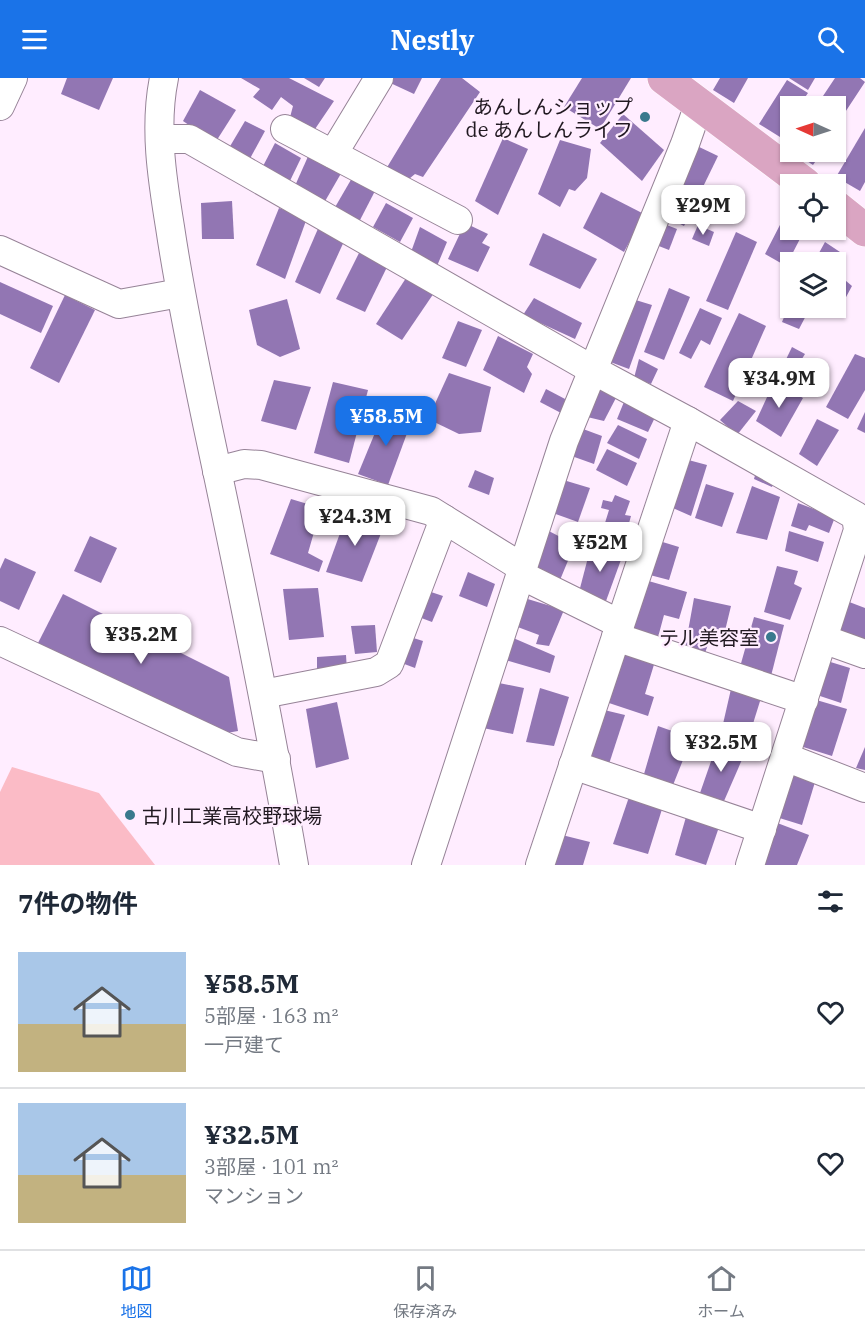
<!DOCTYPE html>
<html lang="ja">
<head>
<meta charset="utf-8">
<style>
  body { margin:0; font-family:"IBM Plex Serif","Noto Sans JP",serif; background:#f6f6f7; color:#1f2937; height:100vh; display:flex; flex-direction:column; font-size:22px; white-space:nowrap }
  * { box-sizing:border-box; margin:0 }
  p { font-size:20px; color:#747a83 }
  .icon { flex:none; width:33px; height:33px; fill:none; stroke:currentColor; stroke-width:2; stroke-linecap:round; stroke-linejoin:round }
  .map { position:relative; height:787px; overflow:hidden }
  .side { display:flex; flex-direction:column; background:#fff; flex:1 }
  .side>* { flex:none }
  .needle { width:39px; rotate:273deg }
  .tools { position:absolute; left:780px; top:18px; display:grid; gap:12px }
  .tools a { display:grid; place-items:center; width:66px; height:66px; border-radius:0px; background:#fff; box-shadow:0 2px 4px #0004; font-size:30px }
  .price { position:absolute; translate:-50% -51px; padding:0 14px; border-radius:12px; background:#fff; color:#222; font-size:20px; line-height:39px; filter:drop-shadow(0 2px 3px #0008) }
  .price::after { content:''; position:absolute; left:50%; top:36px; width:18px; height:14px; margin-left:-9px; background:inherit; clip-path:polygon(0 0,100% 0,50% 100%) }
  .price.current { background:#1a73e8; color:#fff }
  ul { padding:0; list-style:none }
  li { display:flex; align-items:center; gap:18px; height:150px; padding:0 18px }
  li+li { border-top:2px solid #e0e1e3 }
  li span { display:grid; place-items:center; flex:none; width:168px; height:120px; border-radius:0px; color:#555 }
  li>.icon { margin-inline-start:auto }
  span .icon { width:72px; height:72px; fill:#fffc; stroke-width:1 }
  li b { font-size:26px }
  h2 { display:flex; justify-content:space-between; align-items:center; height:72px; padding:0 18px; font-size:26px }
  header { display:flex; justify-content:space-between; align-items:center; height:78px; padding:0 18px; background:#1a73e8; color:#fff; font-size:27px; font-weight:700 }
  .dock { display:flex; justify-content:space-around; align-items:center; height:84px; border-top:2px solid #e0e1e3; background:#fff; font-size:16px; color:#747a83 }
  .dock a { display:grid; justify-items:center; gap:3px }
  .dock .current { color:#1a73e8 }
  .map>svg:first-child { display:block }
  .pitch { fill:#fbbbc6 }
  .building { fill:#9276b3 }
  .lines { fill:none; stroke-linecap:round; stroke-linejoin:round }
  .minor-casing { stroke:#968397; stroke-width:30 }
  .major-casing { stroke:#fff; stroke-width:34 }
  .minor { stroke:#fff; stroke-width:28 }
  .major { stroke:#daa5c2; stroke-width:33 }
  .poi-dot { fill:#39798d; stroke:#ffedff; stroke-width:2 }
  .labels { text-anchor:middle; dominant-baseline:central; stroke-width:4.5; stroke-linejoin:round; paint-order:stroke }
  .poi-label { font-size:20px; fill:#211921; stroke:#ffedff; text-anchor:end }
</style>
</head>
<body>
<header><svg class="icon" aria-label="menu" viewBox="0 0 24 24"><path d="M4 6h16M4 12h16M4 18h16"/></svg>Nestly<svg class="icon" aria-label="search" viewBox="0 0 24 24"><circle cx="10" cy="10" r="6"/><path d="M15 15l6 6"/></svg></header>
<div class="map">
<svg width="865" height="787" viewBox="0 0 865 787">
  <rect width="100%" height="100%" fill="#ffedff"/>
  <polygon class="pitch" points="12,689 99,715 155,787 0,787 0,714"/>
  <g class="building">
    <polygon points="67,0 113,0 99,32 61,16"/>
    <polygon points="241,0 289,0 334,23 313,54 289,43 293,28 281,19 272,32 253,19 260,11"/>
    <polygon points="304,0 325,0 319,9"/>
    <polygon points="388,0 422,0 414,16 386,3"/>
    <polygon points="441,0 462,0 480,14 423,99 415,96 404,105 386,91"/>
    <polygon points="582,0 631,0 600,51 564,29"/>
    <polygon points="720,0 748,0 734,25 713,12"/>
    <polygon points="789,0 815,0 808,12"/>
    <polygon points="835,0 860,0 865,4 840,42 836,39 836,28 817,27"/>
    <polygon points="787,2 808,15 799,28 790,28 790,42 780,59 759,46"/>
    <polygon points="200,12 236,32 215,65 183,43"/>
    <polygon points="623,36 664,72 642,103 600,65"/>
    <polygon points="245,43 265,53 247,86 226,75"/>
    <polygon points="865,50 865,104 860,113 836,99"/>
    <polygon points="503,60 528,71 498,137 475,123"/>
    <polygon points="560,62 591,71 587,100 575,113 569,111 560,129 538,116"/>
    <polygon points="275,65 301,80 288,107 261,92"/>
    <polygon points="695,67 718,78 684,148 661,136"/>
    <polygon points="310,74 343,92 324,125 294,110"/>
    <polygon points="793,74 822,74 813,87"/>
    <polygon points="352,100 375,113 359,144 334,131"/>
    <polygon points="601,114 644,136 624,174 583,150"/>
    <polygon points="232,123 234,161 202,161 201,125"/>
    <polygon points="386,125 413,140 400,164 373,149"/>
    <polygon points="279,130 307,140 285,201 256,187"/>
    <polygon points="782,143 790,147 790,152 804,153 786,188 765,176"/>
    <polygon points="659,144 677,151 669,172 651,165"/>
    <polygon points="465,145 488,156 482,165 490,169 478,194 448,181"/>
    <polygon points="320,146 346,159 320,216 295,204"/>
    <polygon points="698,147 714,154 709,168 692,161"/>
    <polygon points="420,149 447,164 437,188 411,174"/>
    <polygon points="736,154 757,164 728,232 706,223"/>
    <polygon points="543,155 597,181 580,211 529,187"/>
    <polygon points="825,164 846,178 836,196 836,184 814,184"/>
    <polygon points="361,171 389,185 365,234 336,221"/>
    <polygon points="408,197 436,212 402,262 376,246"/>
    <polygon points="839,197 852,208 838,234 831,236 821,230 836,230 836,203"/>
    <polygon points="0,204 53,228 41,255 0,236"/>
    <polygon points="669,210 690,219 664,282 644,274"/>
    <polygon points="65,217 95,232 59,305 30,290"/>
    <polygon points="534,220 582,245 575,261 523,237"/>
    <polygon points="629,220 652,227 629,291 605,282"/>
    <polygon points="287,221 300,271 280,279 257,267 249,232"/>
    <polygon points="790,225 790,230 810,230 799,251 782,244"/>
    <polygon points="700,230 722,240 710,267 701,262 691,281 679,275"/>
    <polygon points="739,235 766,248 733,323 704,309"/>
    <polygon points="458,243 482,252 466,289 442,280"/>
    <polygon points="498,258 533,276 527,289 532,296 524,315 483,292"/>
    <polygon points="792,269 805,276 788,303 778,298"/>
    <polygon points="855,276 865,280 865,312 848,341 826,329"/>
    <polygon points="639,281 658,291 651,306 634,300"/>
    <polygon points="449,295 491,309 481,354 459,356 428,341"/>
    <polygon points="274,302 311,309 296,352 261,343"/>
    <polygon points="333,304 368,312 349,385 314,375"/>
    <polygon points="774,304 803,320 781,359 756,343"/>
    <polygon points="594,305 618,316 604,343 583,338"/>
    <polygon points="546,311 567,322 561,335 540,324"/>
    <polygon points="626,319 658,333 648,354 617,341"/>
    <polygon points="738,323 756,333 737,357 720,342"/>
    <polygon points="384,333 413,339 388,407 358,396"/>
    <polygon points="865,334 865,355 857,351"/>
    <polygon points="817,341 839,352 817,388 799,376"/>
    <polygon points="618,347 647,361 639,381 607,365"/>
    <polygon points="575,348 602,358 594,386 566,376"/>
    <polygon points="607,371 637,385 627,408 596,392"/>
    <polygon points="681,380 707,387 691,438 666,427"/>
    <polygon points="757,390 776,398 772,409 754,401"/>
    <polygon points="475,392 494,400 489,417 468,409"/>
    <polygon points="560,401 590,410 578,444 550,434"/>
    <polygon points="706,406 734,415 722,449 695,440"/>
    <polygon points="752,408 780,419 767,462 736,455"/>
    <polygon points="615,417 630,423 625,437 631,438 626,456 634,460 628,476 600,461 609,432 601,430 603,422 612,424"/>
    <polygon points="291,421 321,430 308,475 323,483 319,494 270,476"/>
    <polygon points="334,424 345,428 340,441 332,438"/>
    <polygon points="798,425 835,439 829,455 809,447 806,453 791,448"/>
    <polygon points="348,433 385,445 362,504 326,494"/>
    <polygon points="545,451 568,463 571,455 589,458 583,476 572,473 560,502 534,491"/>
    <polygon points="789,453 824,464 818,484 785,473"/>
    <polygon points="90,458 117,470 101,505 74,493"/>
    <polygon points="656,462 679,469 669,502 646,496"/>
    <polygon points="591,468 622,479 606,523 579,514"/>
    <polygon points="5,480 36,494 19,532 0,523 0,491"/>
    <polygon points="777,488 798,493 794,506 802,510 790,542 764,534"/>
    <polygon points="468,494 495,506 487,529 459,518"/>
    <polygon points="645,502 687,514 679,541 664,537 657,563 629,554"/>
    <polygon points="318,510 324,559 289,562 283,511"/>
    <polygon points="425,512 443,518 432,544 416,538"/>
    <polygon points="63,516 229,599 238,653 221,656 38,565"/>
    <polygon points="521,519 564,532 549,568 536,566 539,557 515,548"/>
    <polygon points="694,520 731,528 724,557 712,555 705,575 685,570"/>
    <polygon points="844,522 865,530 865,562 835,552"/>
    <polygon points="754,539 784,547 771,598 740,589"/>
    <polygon points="375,547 377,574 355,576 351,548"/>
    <polygon points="407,558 423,563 415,590 399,584"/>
    <polygon points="511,559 555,578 550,595 505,582"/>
    <polygon points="621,570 656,580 645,616 654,619 648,638 606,624"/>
    <polygon points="346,577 347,593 317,595 317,579"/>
    <polygon points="824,582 850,590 841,625 814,616"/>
    <polygon points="494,604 524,610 513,656 483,650"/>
    <polygon points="540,610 569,619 554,668 526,664"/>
    <polygon points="731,611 761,620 747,665 720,659"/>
    <polygon points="813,621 847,631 832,678 800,668"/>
    <polygon points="337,624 349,681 316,690 306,631"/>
    <polygon points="600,631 625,637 609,686 585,679"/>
    <polygon points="658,648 689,659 689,667 673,707 644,696"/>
    <polygon points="716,669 744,677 724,723 700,715"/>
    <polygon points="865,669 865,692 856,690"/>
    <polygon points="787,696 815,704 802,747 773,738"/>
    <polygon points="629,719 663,728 648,776 613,766"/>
    <polygon points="686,739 719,749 706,787 675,777"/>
    <polygon points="772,743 809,757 797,787 759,787"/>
    <polygon points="558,756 590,764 583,787 549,787"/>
  </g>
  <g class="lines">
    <g class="minor-casing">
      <g id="minor">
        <path d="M 164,0 C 154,49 162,100 170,149 C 180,217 194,283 208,350 C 239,495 269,641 294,787"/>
        <polyline points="0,28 13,0"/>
        <polyline points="285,51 458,142"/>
        <polyline points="160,61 189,61 593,292 688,343 856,438 858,452 750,787"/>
        <polyline points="333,76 379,0"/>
        <polyline points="0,172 119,226 180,215"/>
        <polyline points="217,393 244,386 261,387 431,433 523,490"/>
        <polyline points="521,497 620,546"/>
        <polyline points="616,559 804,622"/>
        <polyline points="823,561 865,576"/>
        <polyline points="0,563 237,674 276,681"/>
        <polyline points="263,616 376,594 389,586 444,441"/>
        <polyline points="785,679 865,710"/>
        <polyline points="573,687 762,751"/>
        <polyline points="426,787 564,363 685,66 699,26"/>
        <polyline points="540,787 688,343"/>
      </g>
    </g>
    <g class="major-casing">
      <g id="major">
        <polyline points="664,0 805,106"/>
        <polyline points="836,129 865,152"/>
      </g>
    </g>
    <use href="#minor" class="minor"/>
    <use href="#major" class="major"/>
  </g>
  <g class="poi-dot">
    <circle cx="645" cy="39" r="6"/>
    <circle cx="771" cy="559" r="6"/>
    <circle cx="130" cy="737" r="6"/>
  </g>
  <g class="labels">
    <g class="poi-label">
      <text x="633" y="28">あんしんショップ<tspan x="633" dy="23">de あんしんライフ</tspan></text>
      <text x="759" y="559">テル美容室</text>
      <text x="142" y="737" text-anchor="start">古川工業高校野球場</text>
    </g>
  </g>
</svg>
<div class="tools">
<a><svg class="needle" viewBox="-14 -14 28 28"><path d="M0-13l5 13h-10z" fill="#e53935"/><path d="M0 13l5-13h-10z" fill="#747a83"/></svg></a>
<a><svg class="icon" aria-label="locate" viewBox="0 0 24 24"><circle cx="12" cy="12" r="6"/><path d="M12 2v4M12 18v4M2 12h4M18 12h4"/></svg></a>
<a><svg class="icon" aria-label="layers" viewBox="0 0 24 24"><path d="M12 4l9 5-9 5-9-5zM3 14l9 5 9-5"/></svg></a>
</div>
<b class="price" style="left:703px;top:158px">¥29M</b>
<b class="price" style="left:779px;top:331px">¥34.9M</b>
<b class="price current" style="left:386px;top:369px">¥58.5M</b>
<b class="price" style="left:355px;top:469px">¥24.3M</b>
<b class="price" style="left:600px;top:495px">¥52M</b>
<b class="price" style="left:141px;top:587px">¥35.2M</b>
<b class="price" style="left:721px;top:695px">¥32.5M</b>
</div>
<section class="side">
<h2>7件の物件<svg class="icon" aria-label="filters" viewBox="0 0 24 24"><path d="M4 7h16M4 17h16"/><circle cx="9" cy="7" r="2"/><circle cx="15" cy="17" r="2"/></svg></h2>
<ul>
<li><span style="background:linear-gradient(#a9c7e8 60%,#c2b280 0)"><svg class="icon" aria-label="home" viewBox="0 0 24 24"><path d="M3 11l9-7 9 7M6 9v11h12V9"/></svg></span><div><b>¥58.5M</b><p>5部屋 · 163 m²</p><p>一戸建て</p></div><svg class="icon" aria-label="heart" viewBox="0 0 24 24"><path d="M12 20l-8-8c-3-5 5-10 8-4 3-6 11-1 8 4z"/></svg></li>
<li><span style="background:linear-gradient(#a9c7e8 60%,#c2b280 0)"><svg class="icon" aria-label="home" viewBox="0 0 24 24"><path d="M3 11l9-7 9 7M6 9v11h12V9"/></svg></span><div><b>¥32.5M</b><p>3部屋 · 101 m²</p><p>マンション</p></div><svg class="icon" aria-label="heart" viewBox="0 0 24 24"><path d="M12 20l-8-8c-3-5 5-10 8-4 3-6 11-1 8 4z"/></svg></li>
</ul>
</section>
<nav class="dock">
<a class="current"><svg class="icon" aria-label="map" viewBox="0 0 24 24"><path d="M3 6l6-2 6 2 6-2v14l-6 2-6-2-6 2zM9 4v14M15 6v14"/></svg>地図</a>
<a><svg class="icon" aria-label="saved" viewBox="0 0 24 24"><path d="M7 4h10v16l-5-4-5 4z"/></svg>保存済み</a>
<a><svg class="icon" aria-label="home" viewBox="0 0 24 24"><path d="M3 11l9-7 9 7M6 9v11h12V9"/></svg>ホーム</a>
</nav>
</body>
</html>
